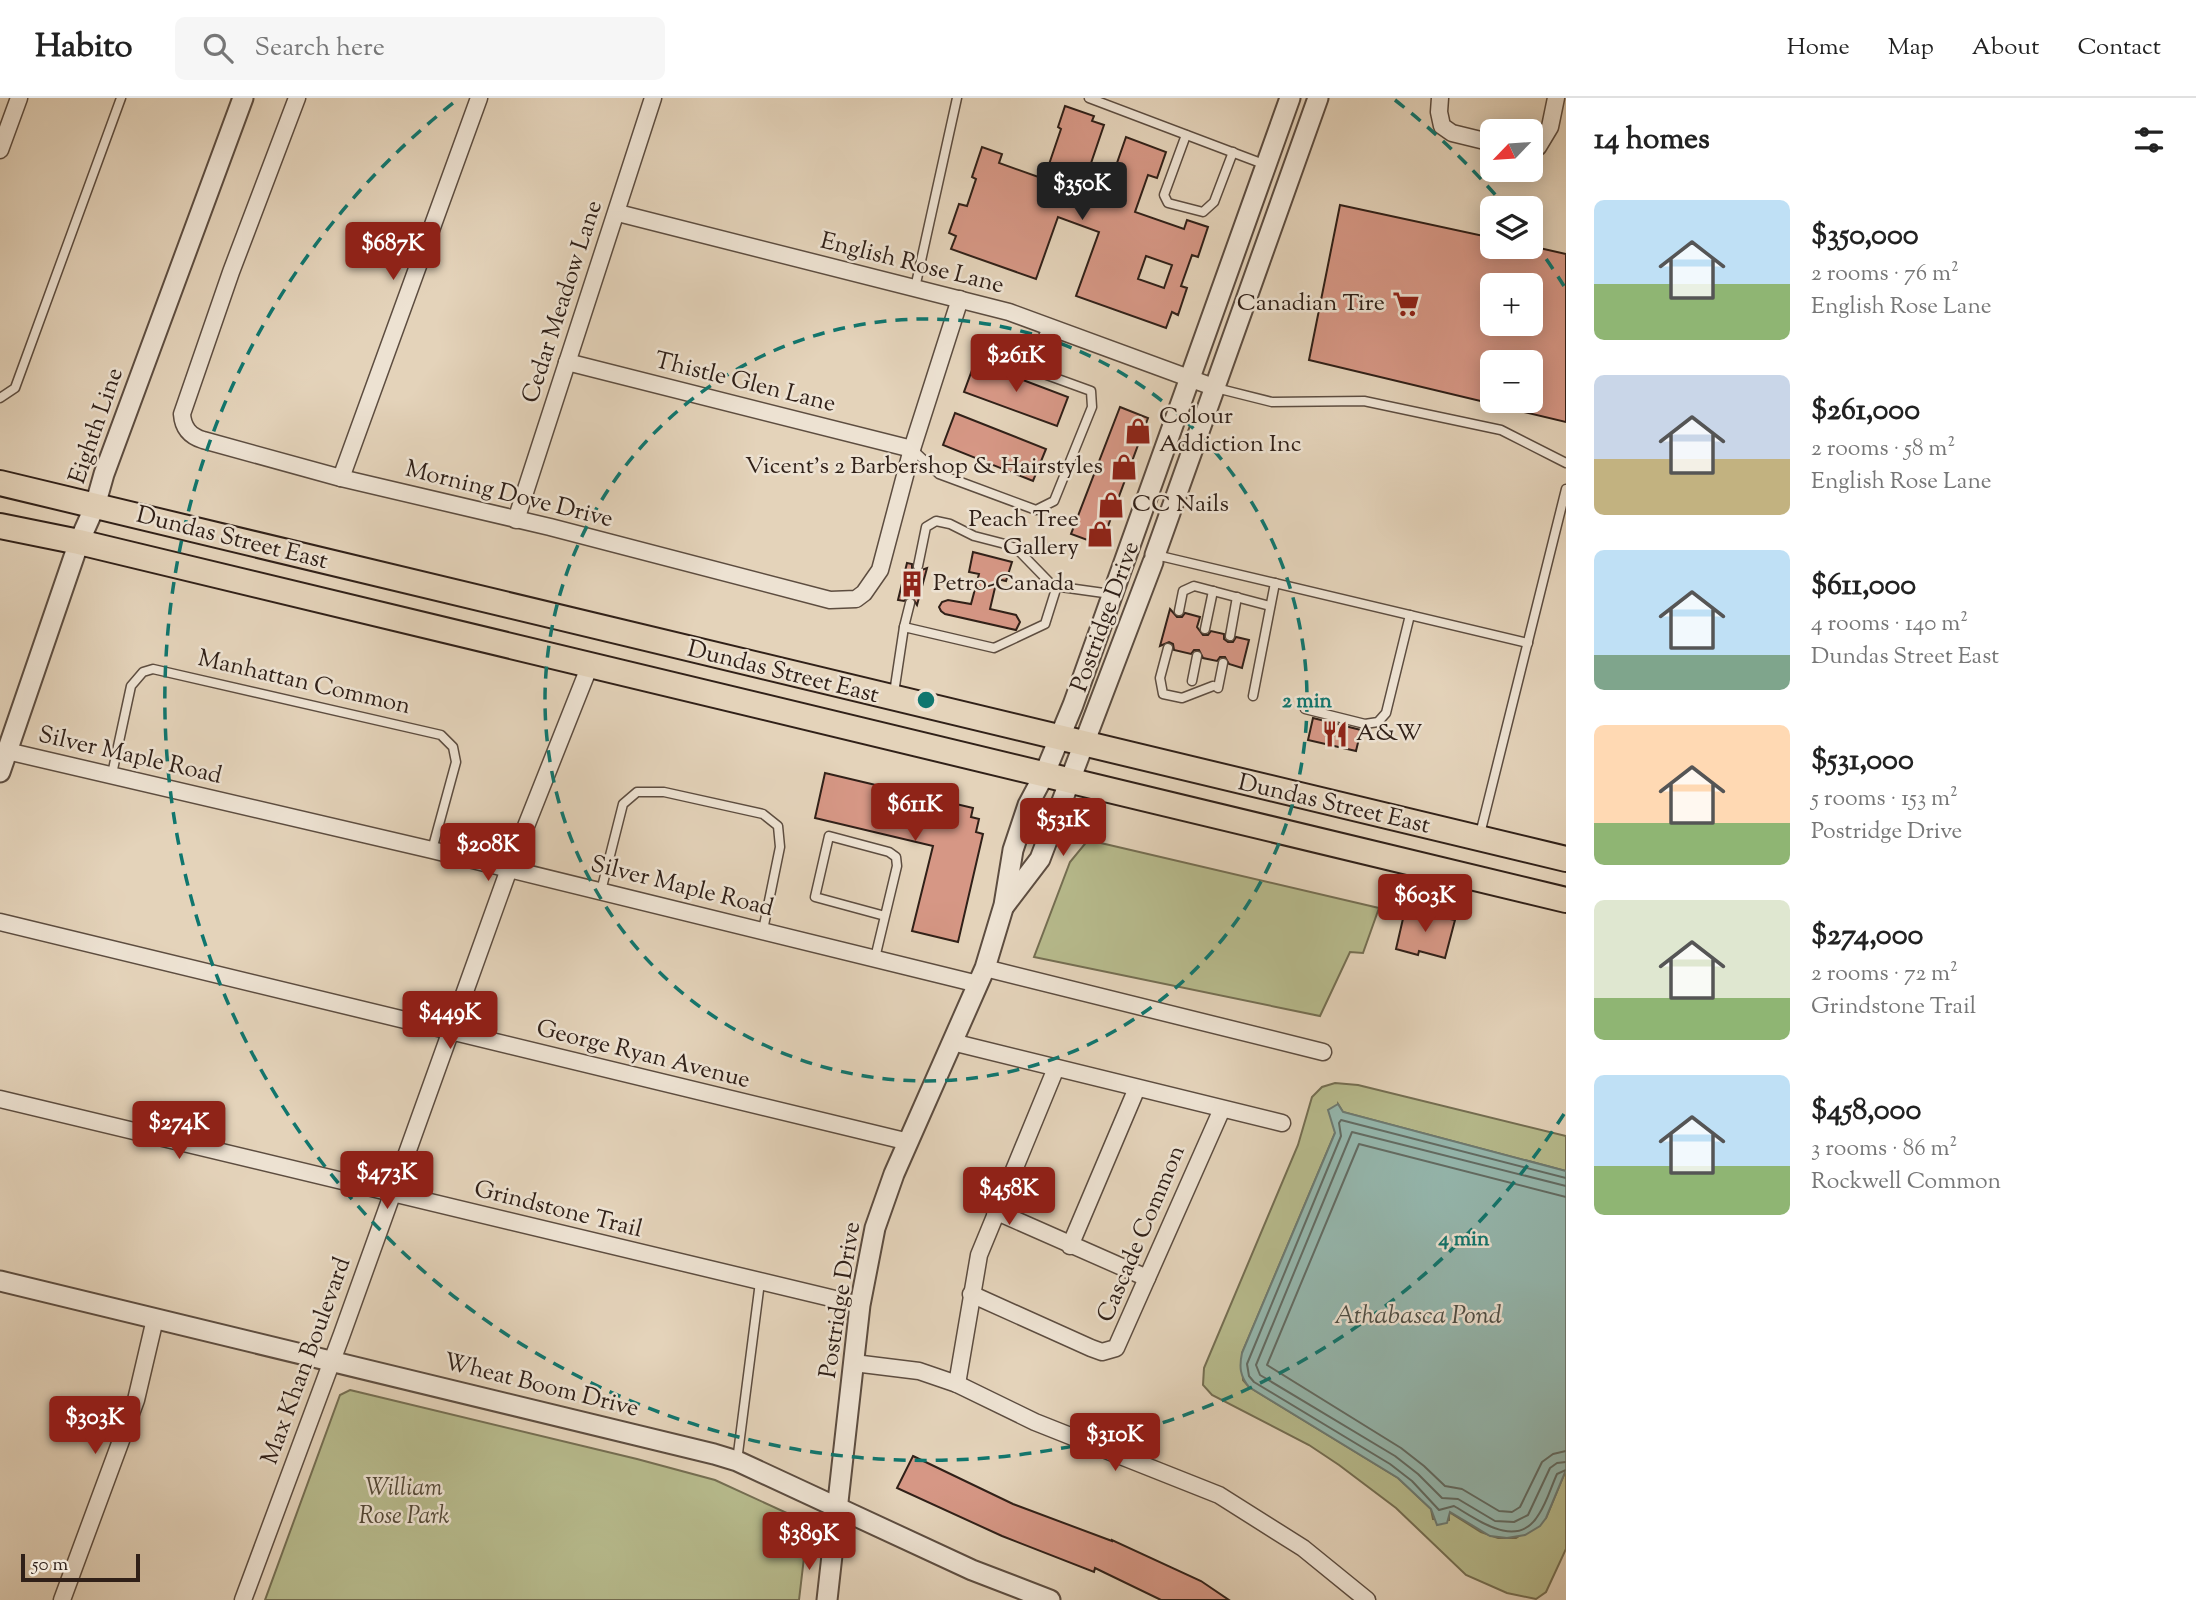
<!DOCTYPE html>
<html lang="en">
<head>
<meta charset="utf-8">
<style>
  body { margin:0; font-family:"Sorts Mill Goudy",serif; background:#f6f6f6; color:#222; height:100vh; display:flex; flex-direction:column; font-size:26px; white-space:nowrap }
  * { box-sizing:border-box; margin:0 }
  p { font-size:23px; color:#767676 }
  .icon { flex:none; width:38px; height:38px; fill:none; stroke:currentColor; stroke-width:2; stroke-linecap:round; stroke-linejoin:round }
  .map { position:relative; flex:1; overflow:hidden }
  .drawer { display:flex; flex-direction:column; background:#fff; width:630px }
  .drawer>* { flex:none }
  .needle { width:46px; rotate:245deg }
  .tools { position:absolute; left:1480px; top:21px; display:grid; gap:14px }
  .tools a { display:grid; place-items:center; width:63px; height:63px; border-radius:10px; background:#fff; box-shadow:0 4px 18px #0003; font-size:35px }
  .scale { position:absolute; left:21px; bottom:18px; width:119px; box-sizing:border-box; padding-left:7px; border:4px solid #302018; border-top:0; font-size:19px; line-height:24px; white-space:nowrap; color:#302018; -webkit-text-stroke:5px #ede2d2; paint-order:stroke }
  .price { position:absolute; translate:-50% -60px; padding:0 16px; border-radius:7px; background:#8f2418; color:#fff; font-size:23px; line-height:46px; filter:drop-shadow(0 2px 4px #0008) }
  .price::after { content:''; position:absolute; left:50%; top:42px; width:21px; height:16px; margin-left:-10px; background:inherit; clip-path:polygon(0 0,100% 0,50% 100%) }
  .price.selected { background:#222; color:#fff }
  ul { padding:0; list-style:none }
  li { display:flex; align-items:center; gap:21px; height:175px; padding:0 28px }
  li span { display:grid; place-items:center; flex:none; width:196px; height:140px; border-radius:10px; color:#555 }
  li>.icon { margin-inline-start:auto }
  span .icon { width:84px; height:84px; fill:#fffc; stroke-width:1 }
  li b { font-size:30px }
  h2 { display:flex; justify-content:space-between; align-items:center; height:84px; padding:0 28px; font-size:30px }
  header { display:flex; align-items:center; gap:42px; box-sizing:border-box; height:98px; padding:0 35px; background:#fff; border-bottom:2px solid #e0e0e0 }
  header strong { font-size:33px }
  nav { display:flex; gap:38px; margin-inline-start:auto; font-size:24px }
  .search { width:490px; height:63px; background:#f6f6f6; display:flex; align-items:center; gap:18px; box-sizing:border-box; padding:0 24px; border-radius:10px; color:#767676; font-size:26px }
  main { display:flex; flex:1; min-height:0 }
  .map>svg:first-child { display:block }
  .green { fill:#b7bb8d; stroke:#746e52; stroke-width:2 }
  .water { fill:#95b8af; stroke:#6d7b73; stroke-width:2 }
  .lines { fill:none; stroke-linecap:round; stroke-linejoin:round }
  .shore { stroke:#626c64; stroke-width:2 }
  .building { fill:#d69785; stroke:#302018; stroke-width:2; fill-rule:evenodd }
  .service-casing { stroke:#5d4d40; stroke-width:11 }
  .minor-casing { stroke:#5d4d40; stroke-width:19 }
  .tertiary-casing { stroke:#5d4d40; stroke-width:23 }
  .primary-casing { stroke:#302018; stroke-width:28 }
  .service { stroke:#ede2d2; stroke-width:8 }
  .minor { stroke:#ede2d2; stroke-width:16 }
  .tertiary { stroke:#ede2d2; stroke-width:19 }
  .primary { stroke:#e4d3ba; stroke-width:24 }
  .ring { fill:none; stroke:#0f766e; stroke-width:3.5; stroke-dasharray:12 9 }
  .labels { text-anchor:middle; dominant-baseline:central; stroke-width:5; stroke-linejoin:round; paint-order:stroke }
  .street-label { font-size:24px; fill:#302018; stroke:#ede2d2 }
  .poi-label { font-size:24px; fill:#302018; stroke:#ede2d2; text-anchor:start }
  .park-label { font-size:24px; font-style:italic; fill:#524735; stroke:#ede2d2 }
  .water-label { font-size:26px; font-style:italic; fill:#4e4e45; stroke:#ede2d2 }
  .centre { fill:#0f766e; stroke:#ede2d2; stroke-width:3.5 }
  .ring-label { font-size:21px; text-anchor:middle; font-weight:bold; fill:#0f766e; stroke:#ede2d2; stroke-width:5; stroke-linejoin:round; paint-order:stroke }
</style>
</head>
<body>
<header>
<strong>Habito</strong>
<div class="search"><svg class="icon" aria-label="search" viewBox="0 0 24 24"><circle cx="10" cy="10" r="6"/><path d="M15 15l6 6"/></svg>Search here</div>
<nav><a>Home</a><a>Map</a><a>About</a><a>Contact</a></nav>
</header>
<main>
<div class="map">
<svg width="1566" height="1502" viewBox="0 0 1566 1502">
  <rect width="100%" height="100%" fill="#e4d3ba"/>
  <filter id="stains"><feTurbulence type="fractalNoise" baseFrequency=".00286" numOctaves="4"/><feColorMatrix values="0 0 0 0 .2 0 0 0 0 .09 0 0 0 0 .02 0 0 0 .5 -.17"/></filter>
  <radialGradient id="worn" r=".72"><stop offset=".6" stop-color="#630" stop-opacity="0"/><stop offset="1" stop-color="#630" stop-opacity=".3"/></radialGradient>
  <g class="green">
    <polygon points="1088,742 1379,810 1363,855 1350,854 1320,918 1034,859 1070,764"/>
    <polygon points="1335,985 1358,987 1566,1038 1566,1073 1343,1014 1338,1006 1335,1035 1242,1255 1243,1282 1249,1289 1398,1380 1431,1411 1433,1421 1449,1422 1449,1414 1481,1434 1498,1440 1516,1440 1546,1420 1566,1372 1566,1451 1546,1494 1536,1501 1507,1495 1466,1477 1396,1410 1339,1367 1309,1347 1212,1297 1203,1287 1204,1270 1298,1047 1312,999 1322,989"/>
    <polygon points="350,1292 637,1361 715,1382 800,1421 807,1434 799,1502 265,1502 340,1297"/>
  </g>
  <path class="water" d="M 1338,1006 L 1343,1014 L 1566,1073 L 1566,1372 L 1546,1420 L 1540,1428 L 1525,1437 L 1507,1440 L 1490,1438 L 1450,1414 L 1447,1425 L 1437,1427 L 1431,1411 L 1398,1380 L 1249,1289 C 1240,1278 1239,1269 1242,1255 L 1335,1035 L 1328,1012 Z"/>
  <g class="lines">
    <g class="shore">
      <path d="M 1566,1080 L 1341,1022 L 1339,1025 L 1341,1038 L 1247,1266 L 1249,1278 L 1254,1284 L 1390,1366 L 1412,1383 L 1439,1412 L 1454,1408 C 1478,1422 1518,1453 1539,1416 C 1547,1404 1551,1389 1557,1376 L 1566,1372"/>
      <polyline points="1566,1088 1352,1034 1256,1267 1260,1277 1395,1358 1418,1376 1442,1400 1458,1401 1495,1423 1514,1424 1528,1417 1550,1370 1557,1365 1566,1364"/>
      <polyline points="1566,1099 1359,1046 1267,1267 1401,1350 1424,1368 1445,1388 1462,1391 1499,1413 1512,1414 1520,1409 1542,1364 1553,1356 1566,1353"/>
    </g>
  </g>
  <g class="building">
    <path d="M 1065,8 L 1094,18 L 1092,23 L 1104,27 L 1087,77 L 1110,85 L 1126,39 L 1166,54 L 1157,80 L 1148,77 L 1135,114 L 1184,131 L 1187,122 L 1208,129 L 1198,159 L 1192,157 L 1181,188 L 1187,190 L 1178,217 L 1172,214 L 1166,230 L 1076,198 L 1099,134 L 1058,119 L 1036,181 L 951,151 L 956,138 L 949,135 L 959,106 L 967,108 L 976,81 L 972,79 L 982,49 L 1002,56 L 999,65 L 1044,81 L 1061,31 L 1058,29 ZM 1146,158 L 1172,167 L 1164,190 L 1138,181 Z"/>
    <path d="M 1340,107 L 1493,140 L 1493,149 L 1535,149 L 1566,156 L 1566,324 L 1499,308 L 1499,303 L 1531,303 L 1531,264 L 1493,264 L 1493,306 L 1309,262 ZM 1493,187 L 1531,187 L 1531,226 L 1493,226 Z"/>
    <polygon points="975,264 1068,299 1057,328 964,294"/>
    <polygon points="1120,309 1148,320 1101,447 1071,436"/>
    <polygon points="955,315 1046,351 1033,383 943,347"/>
    <polygon points="973,454 1012,464 1006,483 997,481 990,511 1016,517 1020,524 1016,532 945,516 941,513 939,509 942,504 948,502 971,506 979,476 969,474"/>
    <polygon points="907,465 912,466 912,471 916,474 927,470 917,507 912,499 908,499 904,503 898,502"/>
    <polygon points="1170,511 1177,519 1182,519 1185,515 1200,519 1197,529 1203,537 1208,537 1211,533 1224,536 1224,541 1228,544 1233,544 1236,539 1249,542 1242,570 1229,566 1225,559 1220,559 1217,563 1203,560 1199,552 1194,552 1191,556 1174,552 1173,546 1169,544 1160,548"/>
    <polygon points="1313,620 1361,632 1356,653 1308,642"/>
    <polygon points="825,675 973,710 971,719 979,721 976,734 983,736 958,844 912,833 933,748 815,720"/>
    <polygon points="1405,812 1455,822 1445,860 1419,853 1418,857 1396,851"/>
    <polygon points="913,1358 1013,1406 1112,1443 1112,1442 1201,1483 1229,1502 1161,1502 1095,1470 1094,1474 1002,1438 897,1390"/>
  </g>
  <g class="lines">
    <g class="service-casing">
      <g id="service">
        <polyline points="1089,0 1266,67"/>
        <polyline points="1186,37 1164,97 1168,105 1203,114 1214,104 1233,54"/>
        <polyline points="915,190 957,0"/>
        <polyline points="1028,270 1048,228"/>
        <polyline points="1216,290 1272,304 1364,303 1501,332 1566,365"/>
        <polyline points="0,300 15,290 121,0"/>
        <polyline points="912,351 939,376 1036,412 1054,403 1092,309 1091,293 989,256"/>
        <polyline points="1156,457 1528,545"/>
        <polyline points="918,468 926,429 936,423 950,426 974,438 1005,446 1017,451 1056,491"/>
        <polyline points="1179,513 1183,493 1194,488 1270,508"/>
        <polyline points="904,529 910,505"/>
        <polyline points="1205,531 1213,493"/>
        <polyline points="1230,538 1237,499"/>
        <polyline points="1168,550 1160,580 1163,596 1182,600 1213,588"/>
        <polyline points="1192,583 1197,558"/>
        <polyline points="1218,590 1223,565"/>
        <polyline points="894,595 904,529 994,550 1045,526 1056,491 1061,489 1111,496"/>
        <polyline points="1253,598 1275,485"/>
        <polyline points="1305,611 1365,626 1378,624 1386,615 1410,517"/>
        <polyline points="112,676 131,588 143,574 153,571 441,637 453,649 456,664 432,752"/>
        <polyline points="1480,736 1566,391"/>
        <polyline points="601,793 623,706 637,694 664,694 763,716 778,728 780,749 763,832"/>
        <polyline points="875,860 897,768 896,759 889,754 829,738 815,799 885,818"/>
        <polyline points="737,1363 760,1184"/>
      </g>
    </g>
    <g class="minor-casing">
      <g id="minor">
        <path d="M 297,0 L 231,174 L 182,316 C 183,330 190,338 203,342 L 341,380 L 550,429 L 830,502 L 856,501 L 864,495 L 880,472 L 912,351 L 960,201"/>
        <polyline points="1440,0 1439,14 1442,28 1452,35 1493,45"/>
        <polyline points="1531,50 1538,49 1550,29 1556,0"/>
        <polyline points="0,52 19,0"/>
        <polyline points="618,115 1009,214 1216,290"/>
        <polyline points="567,264 912,351"/>
        <polyline points="341,380 479,0"/>
        <polyline points="516,422 653,0"/>
        <polyline points="7,653 432,752 978,886"/>
        <polyline points="0,824 909,1044"/>
        <polyline points="985,870 1323,954"/>
        <polyline points="952,944 1282,1025"/>
        <polyline points="0,1001 860,1207"/>
        <polyline points="995,1113 1147,1180"/>
        <polyline points="1070,1148 1137,990"/>
        <polyline points="971,1196 1091,1250 1102,1254 1116,1250 1222,1011"/>
        <polyline points="854,1265 919,1273 957,1286 1035,1324 1219,1397 1303,1450 1367,1502"/>
        <polyline points="957,1286 979,1157 1056,970"/>
        <polyline points="62,1502 136,1302 155,1221"/>
        <polyline points="243,1502 342,1236 509,771 590,567"/>
      </g>
    </g>
    <g class="tertiary-casing">
      <g id="tertiary">
        <polyline points="1155,457 1318,0"/>
        <polyline points="0,674 79,444 95,408 104,376 243,0"/>
        <polyline points="1005,807 1040,761 1153,464"/>
        <polyline points="0,1183 714,1356 737,1363 972,1472 1050,1502"/>
        <polyline points="827,1502 860,1207 875,1130 894,1076 985,870 1004,807 1013,752 1028,707 1044,677 1073,607 1290,0"/>
      </g>
    </g>
    <g class="primary-casing">
      <g id="primary">
        <polyline points="0,385 1566,761"/>
        <polyline points="0,428 79,444 1566,802"/>
      </g>
    </g>
    <use href="#service" class="service"/>
    <use href="#minor" class="minor"/>
    <use href="#tertiary" class="tertiary"/>
    <use href="#primary" class="primary"/>
  </g>
  <g class="ring">
    <circle cx="926" cy="602" r="381"/>
    <path d="M1564 1016A761 761 0 1 1 457 2M1395 2A761 761 0 0 1 1505 108M1534 144A761 761 0 0 1 1564 188"/>
  </g>
  <defs>
    <g id="supermarket-bare" transform="scale(2.1)"><path d="M-6-5.5h2.5l.6 2H6L4.5 2H-2.5L-4.4-4H-6ZM-1.5 3.2a1.3 1.3 0 1 0 .1 0ZM3 3.2a1.3 1.3 0 1 0 .1 0Z" fill="#8f2418" stroke="#ede2d2" stroke-width="2.5" paint-order="stroke"/></g>
    <g id="shop-bare" transform="scale(2.1)"><path d="M-5-2.5h2.3a2.7 3.5 0 0 1 5.4 0H5L5.5 6h-11ZM-1.5-2.5h3a1.5 2.3 0 0 0-3 0Z" fill="#8f2418" stroke="#ede2d2" stroke-width="2.5" paint-order="stroke"/></g>
    <g id="building-bare" transform="scale(2.1)"><path d="M-4-6H4V6H1V3H-1V6H-4ZM-2.5-4.3h1.7v1.8h-1.7ZM.8-4.3h1.7v1.8H.8ZM-2.5-1h1.7V.8h-1.7ZM.8-1h1.7V.8H.8Z" fill="#8f2418" stroke="#ede2d2" stroke-width="2.5" paint-order="stroke"/></g>
    <g id="restaurant-bare" transform="scale(2.1)"><path d="M-5-6h1v4h1v-4h1v4h1v-4h1v5L-1.5 .5V6h-2V.5L-5-1ZM5-6V6H3V1.5H1.5Q1.5-4 5-6Z" fill="#8f2418" stroke="#ede2d2" stroke-width="2.5" paint-order="stroke"/></g>
  </defs>
  <g fill-rule="evenodd">
    <use href="#supermarket-bare" x="1406" y="206"/>
    <use href="#shop-bare" x="1138" y="333"/>
    <use href="#shop-bare" x="1124" y="369"/>
    <use href="#shop-bare" x="1111" y="407"/>
    <use href="#shop-bare" x="1100" y="436"/>
    <use href="#building-bare" x="912" y="486"/>
    <use href="#restaurant-bare" x="1335" y="636"/>
  </g>
  <g class="labels">
    <g class="street-label">
      <text transform="translate(912 166) rotate(14)">English Rose Lane</text>
      <text transform="translate(563 204) rotate(-72)">Cedar Meadow Lane</text>
      <text transform="translate(745 285) rotate(14)">Thistle Glen Lane</text>
      <text transform="translate(97 328) rotate(-71)">Eighth Line</text>
      <text transform="translate(509 397) rotate(14)">Morning Dove Drive</text>
      <text transform="translate(232 441) rotate(14)">Dundas Street East</text>
      <text transform="translate(1106 519) rotate(-70)">Postridge Drive</text>
      <text transform="translate(783 575) rotate(14)">Dundas Street East</text>
      <text transform="translate(304 585) rotate(13)">Manhattan Common</text>
      <text transform="translate(130 658) rotate(13)">Silver Maple Road</text>
      <text transform="translate(1334 707) rotate(13)">Dundas Street East</text>
      <text transform="translate(682 789) rotate(14)">Silver Maple Road</text>
      <text transform="translate(643 957) rotate(14)">George Ryan Avenue</text>
      <text transform="translate(558 1112) rotate(14)">Grindstone Trail</text>
      <text transform="translate(1142 1136) rotate(-67)">Cascade Common</text>
      <text transform="translate(841 1202) rotate(-81)">Postridge Drive</text>
      <text transform="translate(307 1263) rotate(-70)">Max Khan Boulevard</text>
      <text transform="translate(541 1288) rotate(14)">Wheat Boom Drive</text>
    </g>
    <g class="poi-label">
      <text x="1385" y="206" text-anchor="end">Canadian Tire</text>
      <text x="1159" y="319">Colour<tspan x="1159" dy="28">Addiction Inc</tspan></text>
      <text x="1103" y="369" text-anchor="end">Vicent's 2 Barbershop &amp; Hairstyles</text>
      <text x="1132" y="407">CC Nails</text>
      <text x="1079" y="422" text-anchor="end">Peach Tree<tspan x="1079" dy="28">Gallery</tspan></text>
      <text x="933" y="486">Petro-Canada</text>
      <text x="1356" y="636">A&amp;W</text>
    </g>
    <g class="park-label">
      <text x="404" y="1391">William<tspan x="404" dy="28">Rose Park</tspan></text>
    </g>
    <g class="water-label">
      <text x="1418" y="1218">Athabasca Pond</text>
    </g>
  </g>
  <circle cx="926" cy="602" r="10" class="centre"/>
  <g class="ring-label">
    <text x="1307" y="609">2 min</text>
    <text x="1464" y="1147">4 min</text>
  </g>
  <rect width="100%" height="100%" filter="url(#stains)"/>
  <rect width="100%" height="100%" fill="url(#worn)"/>
</svg>
<div class="tools">
<a><svg class="needle" viewBox="-14 -14 28 28"><path d="M0-13l5 13h-10z" fill="#e53935"/><path d="M0 13l5-13h-10z" fill="#767676"/></svg></a>
<a><svg class="icon" aria-label="layers" viewBox="0 0 24 24"><path d="M12 4l9 5-9 5-9-5zM3 14l9 5 9-5"/></svg></a>
<a>+</a>
<a>−</a>
</div>
<div class="scale">50 m</div>
<b class="price selected" style="left:1082px;top:124px">$350K</b>
<b class="price" style="left:393px;top:184px">$687K</b>
<b class="price" style="left:1016px;top:296px">$261K</b>
<b class="price" style="left:915px;top:745px">$611K</b>
<b class="price" style="left:1063px;top:760px">$531K</b>
<b class="price" style="left:488px;top:785px">$208K</b>
<b class="price" style="left:1425px;top:836px">$603K</b>
<b class="price" style="left:450px;top:953px">$449K</b>
<b class="price" style="left:179px;top:1063px">$274K</b>
<b class="price" style="left:387px;top:1113px">$473K</b>
<b class="price" style="left:1009px;top:1129px">$458K</b>
<b class="price" style="left:95px;top:1358px">$303K</b>
<b class="price" style="left:1115px;top:1375px">$310K</b>
<b class="price" style="left:809px;top:1474px">$389K</b>
</div>
<section class="drawer">
<h2>14 homes<svg class="icon" aria-label="filters" viewBox="0 0 24 24"><path d="M4 7h16M4 17h16"/><circle cx="9" cy="7" r="2"/><circle cx="15" cy="17" r="2"/></svg></h2>
<ul>
<li><span style="background:linear-gradient(#bfe0f5 60%,#8fb573 0)"><svg class="icon" aria-label="home" viewBox="0 0 24 24"><path d="M3 11l9-7 9 7M6 9v11h12V9"/></svg></span><div><b>$350,000</b><p>2 rooms · 76 m²</p><p>English Rose Lane</p></div></li>
<li><span style="background:linear-gradient(#c9d6e8 60%,#c2b280 0)"><svg class="icon" aria-label="home" viewBox="0 0 24 24"><path d="M3 11l9-7 9 7M6 9v11h12V9"/></svg></span><div><b>$261,000</b><p>2 rooms · 58 m²</p><p>English Rose Lane</p></div></li>
<li><span style="background:linear-gradient(#bfe0f5 75%,#7fa58c 0)"><svg class="icon" aria-label="home" viewBox="0 0 24 24"><path d="M3 11l9-7 9 7M6 9v11h12V9"/></svg></span><div><b>$611,000</b><p>4 rooms · 140 m²</p><p>Dundas Street East</p></div></li>
<li><span style="background:linear-gradient(#ffd9b3 70%,#8fb573 0)"><svg class="icon" aria-label="home" viewBox="0 0 24 24"><path d="M3 11l9-7 9 7M6 9v11h12V9"/></svg></span><div><b>$531,000</b><p>5 rooms · 153 m²</p><p>Postridge Drive</p></div></li>
<li><span style="background:linear-gradient(#dfe7d0 70%,#8fb573 0)"><svg class="icon" aria-label="home" viewBox="0 0 24 24"><path d="M3 11l9-7 9 7M6 9v11h12V9"/></svg></span><div><b>$274,000</b><p>2 rooms · 72 m²</p><p>Grindstone Trail</p></div></li>
<li><span style="background:linear-gradient(#bfe0f5 65%,#8fb573 0)"><svg class="icon" aria-label="home" viewBox="0 0 24 24"><path d="M3 11l9-7 9 7M6 9v11h12V9"/></svg></span><div><b>$458,000</b><p>3 rooms · 86 m²</p><p>Rockwell Common</p></div></li>
</ul>
</section>
</main>
</body>
</html>
